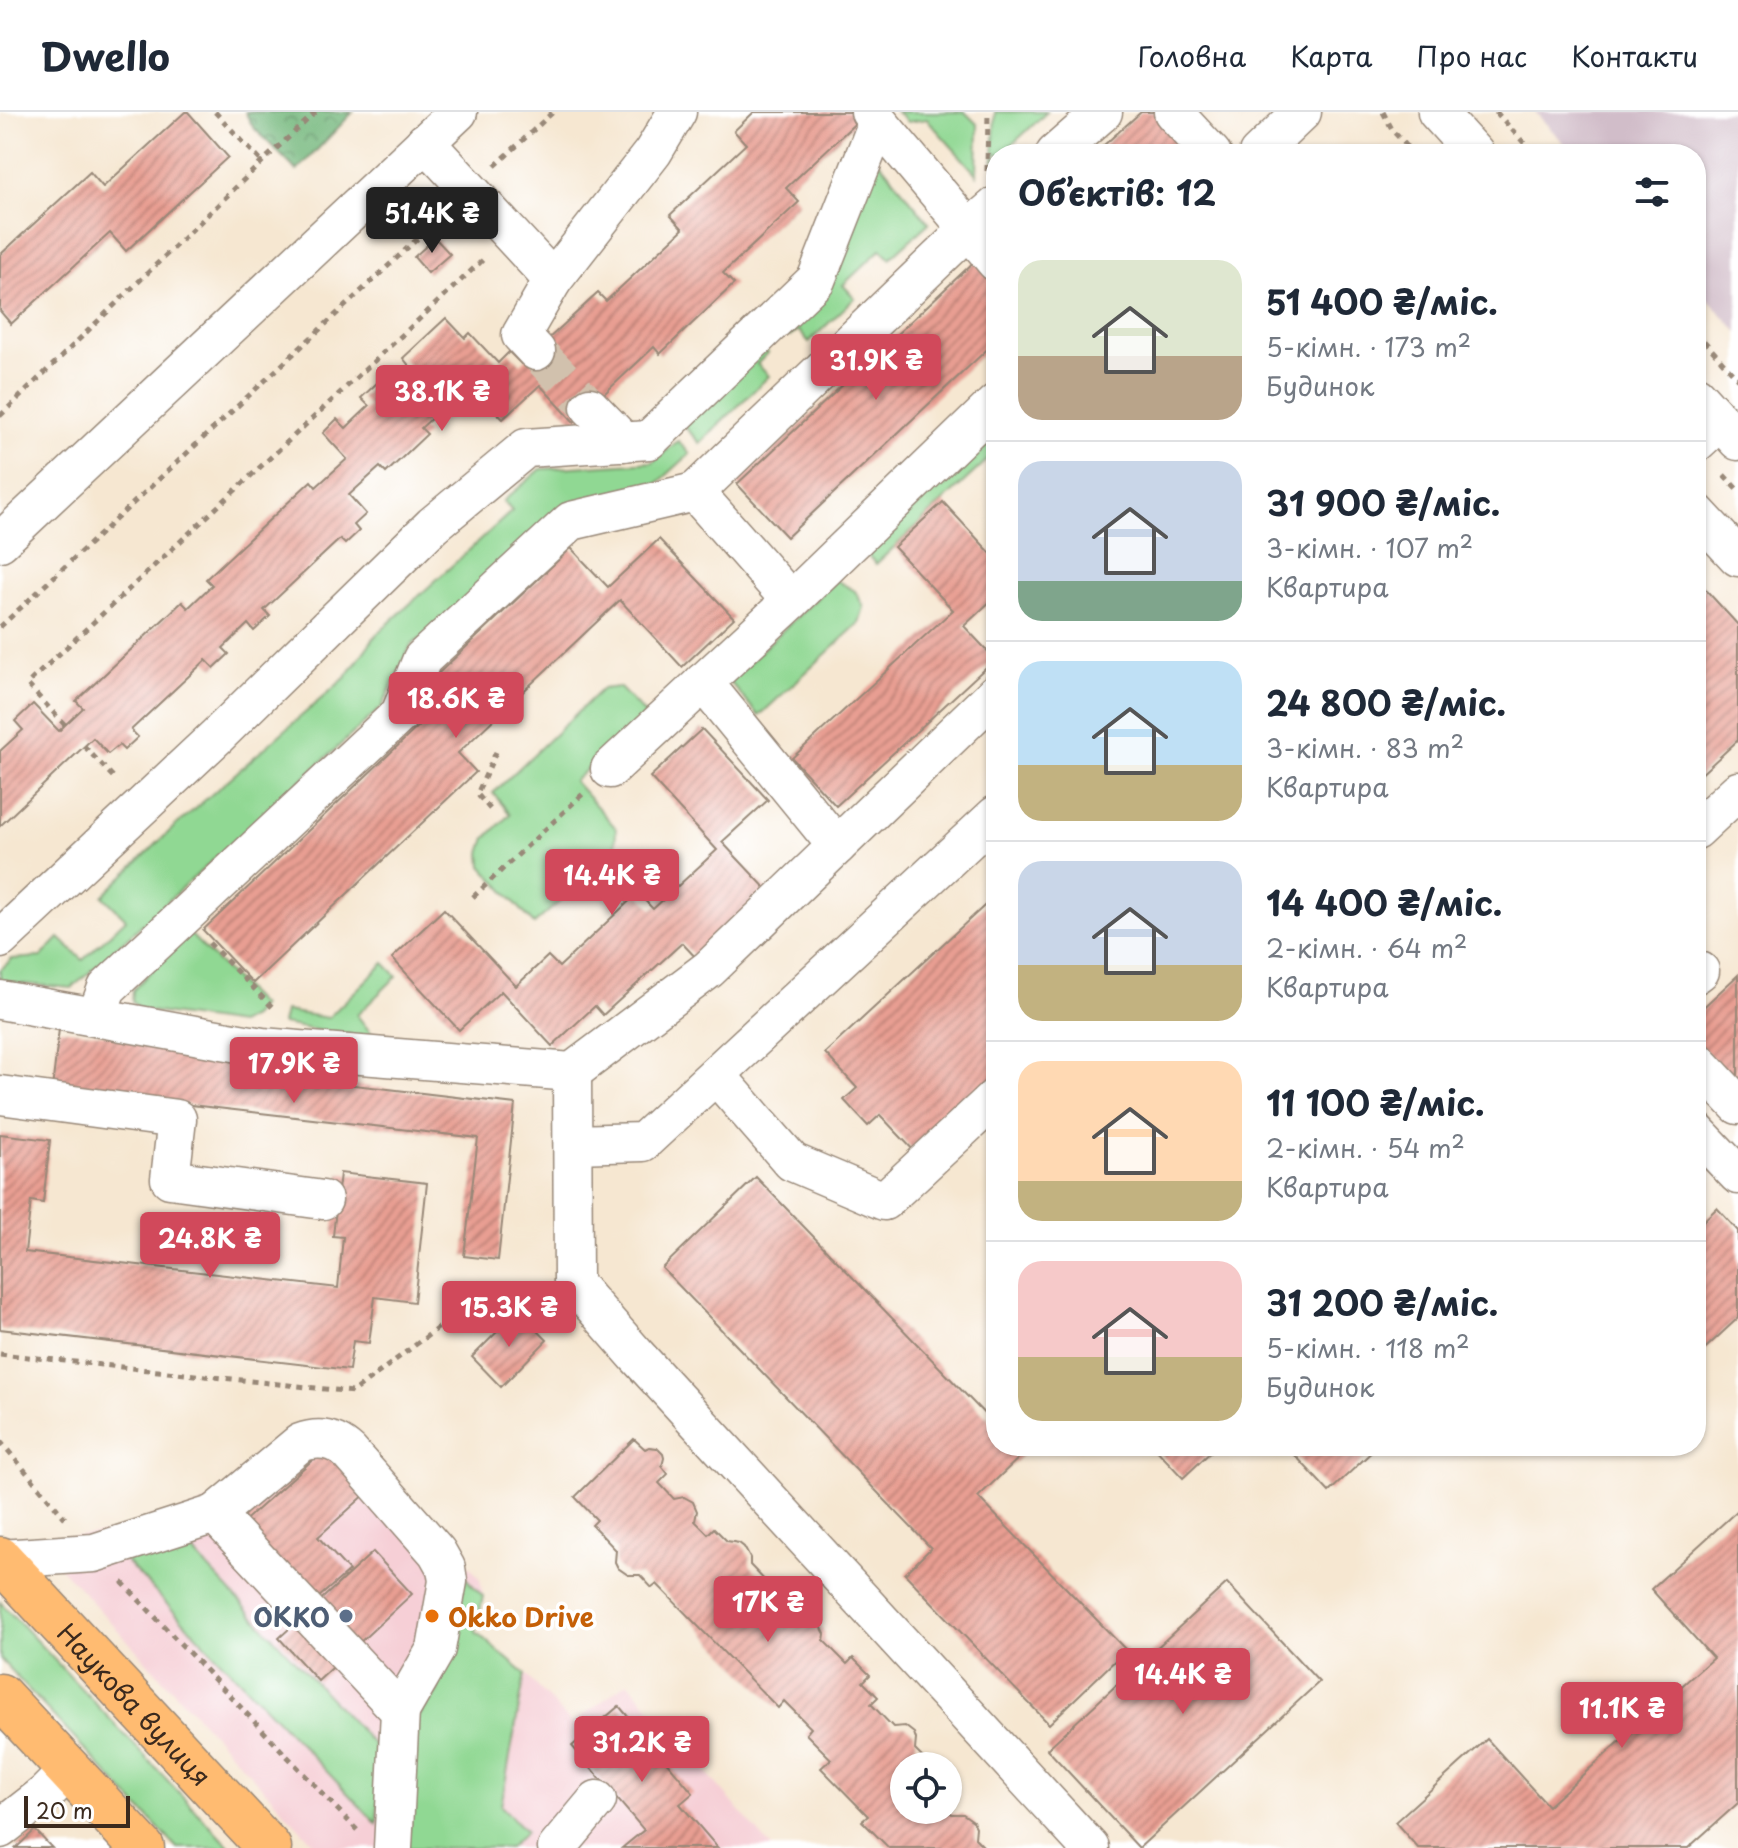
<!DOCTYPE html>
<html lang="uk">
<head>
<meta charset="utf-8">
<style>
  body { margin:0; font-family:"Playpen Sans",sans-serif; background:#f2f2f3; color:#1f2937; height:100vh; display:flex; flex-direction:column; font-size:30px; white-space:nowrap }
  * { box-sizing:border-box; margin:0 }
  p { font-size:26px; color:#747a83 }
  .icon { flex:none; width:44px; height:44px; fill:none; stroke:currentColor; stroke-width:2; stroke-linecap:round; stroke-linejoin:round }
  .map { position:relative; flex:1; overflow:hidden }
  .side { position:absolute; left:986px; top:32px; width:720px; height:1312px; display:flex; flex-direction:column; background:#fff; border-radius:32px; box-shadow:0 2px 6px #0004 }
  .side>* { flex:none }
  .buttons { position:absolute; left:890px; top:1640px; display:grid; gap:16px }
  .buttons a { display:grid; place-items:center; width:72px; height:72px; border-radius:50%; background:#fff; box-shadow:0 2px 6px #0004; font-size:40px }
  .scale { position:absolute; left:24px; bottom:20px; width:106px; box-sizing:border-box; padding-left:8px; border:4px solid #3b2a1e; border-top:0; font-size:22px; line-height:28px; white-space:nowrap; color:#3b2a1e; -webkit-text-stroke:6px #fff; paint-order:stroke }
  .price { position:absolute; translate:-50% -68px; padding:0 18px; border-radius:8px; background:#d1495b; color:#fff; font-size:26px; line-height:52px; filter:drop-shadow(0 2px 4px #0008) }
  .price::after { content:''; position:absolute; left:50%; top:48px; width:24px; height:18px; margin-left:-12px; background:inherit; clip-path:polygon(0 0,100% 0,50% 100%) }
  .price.active { background:#222; color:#fff }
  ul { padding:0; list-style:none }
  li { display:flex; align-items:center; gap:24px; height:200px; padding:0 32px }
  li+li { border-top:2px solid #e0e1e3 }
  li span { display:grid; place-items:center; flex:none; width:224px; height:160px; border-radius:24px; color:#555 }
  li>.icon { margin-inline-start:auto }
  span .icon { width:96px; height:96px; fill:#fffc; stroke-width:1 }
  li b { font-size:34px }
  h2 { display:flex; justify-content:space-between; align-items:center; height:96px; padding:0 32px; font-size:34px }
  header { display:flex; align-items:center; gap:48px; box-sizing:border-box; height:112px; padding:0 40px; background:#fff; border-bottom:2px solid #e0e1e3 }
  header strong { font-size:38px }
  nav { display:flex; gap:44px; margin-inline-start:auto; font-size:28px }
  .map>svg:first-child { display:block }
  .built { fill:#f6cfd6 }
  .industrial { fill:#d1bdc9 }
  .grass { fill:#90d893; stroke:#668158; stroke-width:2 }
  .forest { fill:url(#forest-crowns); stroke:#58714e; stroke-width:2 }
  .building { fill:url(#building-hatch) }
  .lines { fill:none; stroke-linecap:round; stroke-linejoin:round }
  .minor-tunnel { stroke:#d1c1ad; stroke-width:38; stroke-dasharray:38 19; stroke-linecap:butt }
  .minor-casing { stroke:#988878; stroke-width:41 }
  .major-casing { stroke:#988878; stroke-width:47 }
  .path { stroke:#988878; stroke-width:5; stroke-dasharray:6 6; stroke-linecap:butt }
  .minor { stroke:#fff; stroke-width:38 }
  .major { stroke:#ffbb71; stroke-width:44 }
  .service-dot { fill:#5c6f8a; stroke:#fff; stroke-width:3 }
  .food-dot { fill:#e8710a; stroke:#fff; stroke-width:3 }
  .labels { text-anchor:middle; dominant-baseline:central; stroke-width:7; stroke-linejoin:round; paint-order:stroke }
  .service-label { font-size:26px; font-weight:bold; fill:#4e5e75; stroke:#fff; text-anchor:end }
  .food-label { font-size:26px; font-weight:bold; fill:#c56008; stroke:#fff; text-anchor:start }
  .street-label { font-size:26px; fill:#3b2a1e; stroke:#fff }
</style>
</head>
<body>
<header>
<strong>Dwello</strong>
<nav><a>Головна</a><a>Карта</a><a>Про нас</a><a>Контакти</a></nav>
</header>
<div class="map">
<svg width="1738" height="1736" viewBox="0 0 1738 1736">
  <defs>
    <pattern id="forest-crowns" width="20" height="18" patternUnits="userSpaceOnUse" patternTransform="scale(2)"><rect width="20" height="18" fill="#74b87d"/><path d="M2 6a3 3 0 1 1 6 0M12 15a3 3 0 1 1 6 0" fill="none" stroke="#609666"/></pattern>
    <pattern id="building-hatch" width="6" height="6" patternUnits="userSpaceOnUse" patternTransform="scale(2)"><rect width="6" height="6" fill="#e89e92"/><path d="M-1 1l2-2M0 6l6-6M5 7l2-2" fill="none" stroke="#bd8177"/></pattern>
  </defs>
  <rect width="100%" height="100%" fill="#fff"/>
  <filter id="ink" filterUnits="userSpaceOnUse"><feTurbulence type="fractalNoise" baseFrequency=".0125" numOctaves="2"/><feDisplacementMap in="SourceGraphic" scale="16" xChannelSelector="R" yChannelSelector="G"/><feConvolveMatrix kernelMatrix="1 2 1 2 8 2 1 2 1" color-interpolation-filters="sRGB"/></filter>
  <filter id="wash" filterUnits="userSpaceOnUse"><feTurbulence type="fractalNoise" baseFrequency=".006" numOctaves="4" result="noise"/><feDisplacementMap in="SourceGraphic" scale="32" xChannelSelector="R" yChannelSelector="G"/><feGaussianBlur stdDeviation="1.8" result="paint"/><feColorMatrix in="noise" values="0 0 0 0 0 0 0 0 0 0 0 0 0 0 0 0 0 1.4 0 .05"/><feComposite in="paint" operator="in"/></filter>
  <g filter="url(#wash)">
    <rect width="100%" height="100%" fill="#f6e7d1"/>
    <polygon class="built" points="348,1320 480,1466 483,1484 476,1521 525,1562 572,1612 628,1570 772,1736 318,1736 36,1429 114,1420 197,1395"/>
    <polygon class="industrial" points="1535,0 1738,0 1738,220 1696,174 1696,42 1574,42"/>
    <g class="grass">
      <polygon points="896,0 965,0 978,13 977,63 927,7 907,10"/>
      <polygon points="995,0 1047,0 1002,42 996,42 996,47 993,50"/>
      <polygon points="879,49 929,111 890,146 881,137 843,173 855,186 809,230 798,218 790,225 784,219"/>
      <polygon points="763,236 768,241 757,252 769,264 700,331 683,313"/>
      <polygon points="985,314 996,326 996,340 876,452 857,432"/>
      <polygon points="678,329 690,342 647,381 411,533 382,595 72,876 0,870 0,858 12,847 41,845 59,826 83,848 126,807 103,784 173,716 346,565 376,523 512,399 503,389 541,357 653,350"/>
      <polygon points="836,468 855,479 864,495 859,511 759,604 729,569"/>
      <polygon points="619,575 646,603 574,669 616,716 615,735 607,748 534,812 482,754 481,741 486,726 510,702 493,681 602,577"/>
      <polygon points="188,820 261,894 252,905 239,912 142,898 132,890 133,878"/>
      <polygon points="384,851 397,864 357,903 377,929 282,912 285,899 328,906"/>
      <polygon points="177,1430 188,1435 197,1444 376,1635 380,1644 377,1712 119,1442"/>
      <polygon points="456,1456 483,1484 476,1520 525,1562 501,1694 526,1720 509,1736 406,1736 416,1608 438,1579"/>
      <polygon points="0,1490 231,1736 177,1736 0,1547"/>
    </g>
    <polygon class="forest" points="245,0 353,0 297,59 253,15"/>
    <g id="blocks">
      <g class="building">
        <polygon points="185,0 188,0 228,45 126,139 110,121 11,212 0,199 0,143 90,60 103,75"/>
        <polygon points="754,0 861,0 864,3 786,76 799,90 723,161 734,172 660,242 654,235 574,310 540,273 503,307 483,287 474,295 466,287 452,300 446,293 421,316 427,322 386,361 380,355 349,383 366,402 354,413 359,419 345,432 340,427 264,498 270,504 254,519 248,512 223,536 229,542 214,556 206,548 131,618 138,625 124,638 119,633 108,642 93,626 0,714 0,639 23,618 15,609 33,592 59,619 65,613 83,596 76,589 182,490 188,496 212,473 206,467 311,369 316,375 347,347 323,321 337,307 346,316 369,294 361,286 377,271 386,280 411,256 403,246 446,206 465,226 470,221 498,251 509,240 521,252 598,181 606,189 683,117 670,103 746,32 734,19"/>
        <polygon points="1141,0 1163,0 1202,42 1094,42"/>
        <polygon points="435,126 450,142 428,161 414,145"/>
        <polygon points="975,149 996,171 996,229 787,425 737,372"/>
        <polygon points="943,390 996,447 996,484 964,514 995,547 836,694 792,646 953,498 894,435"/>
        <polygon points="659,427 734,506 682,555 620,488 458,641 476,660 253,871 203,818 440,594 423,576 571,436 608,475"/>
        <polygon points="1696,467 1738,513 1738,628 1696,667"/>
        <polygon points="702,617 768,688 722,730 771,782 699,849 682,831 603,903 595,894 552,934 501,879 459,918 392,846 444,797 516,874 548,844 559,855 638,781 653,797 717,738 650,665"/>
        <polygon points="996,783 996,971 918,1043 880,1003 868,1014 844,988 857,976 825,941"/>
        <polygon points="1738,863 1738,972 1696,930 1696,902"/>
        <polygon points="59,917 255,940 252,961 515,992 498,1148 464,1144 478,1026 52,977"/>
        <polygon points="0,1022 50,1028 43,1091 31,1089 25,1140 338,1176 343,1125 333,1124 340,1061 427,1071 414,1190 375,1185 369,1231 353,1229 349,1258 0,1217"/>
        <polygon points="756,1065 996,1314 996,1334 1015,1334 1023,1342 978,1385 1126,1538 1049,1612 905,1462 931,1436 662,1156"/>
        <polygon points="1717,1096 1738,1119 1738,1206 1696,1245 1696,1116"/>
        <polygon points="518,1199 547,1228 501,1275 472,1245"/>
        <polygon points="634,1327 645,1337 649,1335 657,1336 663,1342 664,1346 662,1354 668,1362 659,1371 674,1387 684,1385 693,1390 697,1399 695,1409 708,1422 714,1416 727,1429 739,1431 744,1435 750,1446 750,1453 773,1477 781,1470 798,1487 791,1494 800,1504 813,1506 819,1510 825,1522 824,1529 847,1552 853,1546 870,1563 863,1570 878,1585 871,1592 893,1615 905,1614 914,1621 916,1627 915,1638 929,1652 927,1654 904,1654 904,1698 948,1698 952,1702 963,1702 973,1709 976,1715 975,1726 985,1736 889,1736 862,1709 868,1704 821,1656 831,1647 806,1622 811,1616 784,1589 778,1596 657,1472 652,1476 640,1463 628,1463 618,1456 615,1450 616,1438 592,1413 597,1408 575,1385"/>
        <polygon points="1153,1334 1217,1334 1183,1366"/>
        <polygon points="1303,1334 1378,1334 1329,1380 1294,1342"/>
        <polygon points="326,1336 367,1381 318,1425 349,1459 311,1492 241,1412"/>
        <polygon points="1738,1398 1738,1691 1688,1736 1418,1736 1395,1710 1487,1627 1548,1694 1713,1546 1651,1477"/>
        <polygon points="373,1440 412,1482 318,1569 279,1526"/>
        <polygon points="1227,1471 1319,1570 1139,1736 1047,1637"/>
        <polygon points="619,1594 693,1681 680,1692 718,1736 622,1736 644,1718 572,1634"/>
        <polygon points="35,1718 52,1736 16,1736"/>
      </g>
    </g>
  </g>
  <g filter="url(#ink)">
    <use href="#blocks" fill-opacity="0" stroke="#988878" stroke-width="2"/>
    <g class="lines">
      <polyline class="minor-tunnel" points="536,239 590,295"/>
      <g class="minor-casing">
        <g id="minor">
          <polyline points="870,0 996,150"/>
          <polyline points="1173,0 1212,42"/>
          <polyline points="1437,0 1475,42"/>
          <polyline points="425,30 553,168 653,40 677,0"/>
          <polyline points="1055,42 1103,0"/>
          <polyline points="1258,42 1302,0"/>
          <polyline points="996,94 968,118 695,380 791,489 996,291"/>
          <polyline points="536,239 521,223 553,168"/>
          <polyline points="1696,283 1738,329"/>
          <polyline points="590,295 624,330"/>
          <polyline points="1696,331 1720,309"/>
          <polyline points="1696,400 1738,445"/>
          <polyline points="0,430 458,0"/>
          <polyline points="703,570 837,734"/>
          <polyline points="610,657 791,489"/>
          <polyline points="1696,718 1738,679"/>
          <polyline points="0,827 216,625 433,413 526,336 649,328 816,168 878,10"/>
          <polyline points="1696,862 1700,859"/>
          <polyline points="0,888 262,935 572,960 709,857 996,581"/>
          <polyline points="96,905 107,876 400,602 422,547 571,409 695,380"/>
          <polyline points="1696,948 1738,993"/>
          <polyline points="572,960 573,1171 637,1244 1090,1736"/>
          <polyline points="716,963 792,1050 884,1089 996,985"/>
          <polyline points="0,983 177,1007 170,1067 323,1088"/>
          <polyline points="1696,1019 1738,1063"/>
          <polyline points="573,1032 643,1030 996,703"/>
          <path d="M 215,1402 L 300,1331 C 319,1324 335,1327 350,1341 L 437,1440 L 446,1456 L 448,1469 L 436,1537 L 400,1599"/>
          <polyline points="0,1447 94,1441 215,1402 400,1599 393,1736"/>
          <polyline points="0,1717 45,1682 69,1658"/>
          <polyline points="557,1736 597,1688"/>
        </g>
      </g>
      <g class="major-casing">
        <g id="major">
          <path id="s1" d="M 0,1447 L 269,1736"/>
          <polyline points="0,1584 142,1736"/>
        </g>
      </g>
      <g class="path">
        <polyline points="215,0 262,50"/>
        <polyline points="1383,0 1393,19 1414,42"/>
        <polyline points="1496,0 1534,42"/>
        <polyline points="495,54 553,0"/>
        <polyline points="987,59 988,0"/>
        <polyline points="1696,220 1738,267"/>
        <polyline points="0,304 262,50 316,0"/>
        <polyline points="1724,363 1738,378"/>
        <polyline points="0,515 444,102"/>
        <polyline points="65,613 27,572 486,145"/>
        <polyline points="84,634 116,668"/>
        <polyline points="490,697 477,682 496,640"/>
        <polyline points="473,785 586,679"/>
        <polyline points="209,831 275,898"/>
        <polyline points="0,1242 353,1280 451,1206 541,1180"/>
        <polyline points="0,1329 65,1406"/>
        <polyline points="122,1470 357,1718"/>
      </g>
      <use href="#minor" class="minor"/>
      <use href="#major" class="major"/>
    </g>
  </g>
  <circle class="service-dot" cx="346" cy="1504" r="8"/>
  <circle class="food-dot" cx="432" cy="1504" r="8"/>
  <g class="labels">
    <g class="service-label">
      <text x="330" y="1504">ОККО</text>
    </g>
    <g class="food-label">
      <text x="448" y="1504">Okko Drive</text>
    </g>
    <g class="street-label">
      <text stroke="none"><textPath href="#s1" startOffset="198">Наукова вулиця</textPath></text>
    </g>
  </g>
</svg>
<div class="buttons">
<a><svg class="icon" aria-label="locate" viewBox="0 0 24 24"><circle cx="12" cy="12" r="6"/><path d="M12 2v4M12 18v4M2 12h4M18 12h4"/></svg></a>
</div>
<div class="scale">20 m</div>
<b class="price active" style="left:432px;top:143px">51.4K ₴</b>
<b class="price" style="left:876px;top:290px">31.9K ₴</b>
<b class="price" style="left:442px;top:321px">38.1K ₴</b>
<b class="price" style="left:456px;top:628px">18.6K ₴</b>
<b class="price" style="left:612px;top:805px">14.4K ₴</b>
<b class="price" style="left:294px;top:993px">17.9K ₴</b>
<b class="price" style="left:210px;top:1168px">24.8K ₴</b>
<b class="price" style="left:509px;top:1237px">15.3K ₴</b>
<b class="price" style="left:768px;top:1532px">17K ₴</b>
<b class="price" style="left:1183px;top:1604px">14.4K ₴</b>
<b class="price" style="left:1622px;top:1638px">11.1K ₴</b>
<b class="price" style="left:642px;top:1672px">31.2K ₴</b>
<section class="side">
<h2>Об’єктів: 12<svg class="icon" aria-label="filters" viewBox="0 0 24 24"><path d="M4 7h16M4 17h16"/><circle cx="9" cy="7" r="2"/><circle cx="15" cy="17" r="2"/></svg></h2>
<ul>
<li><span style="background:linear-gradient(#dfe7d0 60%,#b9a48a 0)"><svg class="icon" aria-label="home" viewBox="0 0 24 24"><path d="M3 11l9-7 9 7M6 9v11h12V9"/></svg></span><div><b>51 400 ₴/міс.</b><p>5-кімн. · 173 m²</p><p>Будинок</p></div></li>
<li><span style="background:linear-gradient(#c9d6e8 75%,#7fa58c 0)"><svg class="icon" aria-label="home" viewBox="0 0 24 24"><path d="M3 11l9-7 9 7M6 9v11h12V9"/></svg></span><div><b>31 900 ₴/міс.</b><p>3-кімн. · 107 m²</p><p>Квартира</p></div></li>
<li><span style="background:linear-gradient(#bfe0f5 65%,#c2b280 0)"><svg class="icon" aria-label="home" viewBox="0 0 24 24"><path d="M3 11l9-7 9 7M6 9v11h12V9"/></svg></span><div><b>24 800 ₴/міс.</b><p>3-кімн. · 83 m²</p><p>Квартира</p></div></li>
<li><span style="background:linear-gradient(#c9d6e8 65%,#c2b280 0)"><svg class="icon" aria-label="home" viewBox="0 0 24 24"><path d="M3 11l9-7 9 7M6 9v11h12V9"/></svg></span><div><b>14 400 ₴/міс.</b><p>2-кімн. · 64 m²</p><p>Квартира</p></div></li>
<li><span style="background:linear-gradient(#ffd9b3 75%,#c2b280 0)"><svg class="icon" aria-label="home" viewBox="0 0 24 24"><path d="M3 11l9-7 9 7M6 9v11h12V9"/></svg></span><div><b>11 100 ₴/міс.</b><p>2-кімн. · 54 m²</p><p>Квартира</p></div></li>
<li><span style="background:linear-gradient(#f6c9c9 60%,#c2b280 0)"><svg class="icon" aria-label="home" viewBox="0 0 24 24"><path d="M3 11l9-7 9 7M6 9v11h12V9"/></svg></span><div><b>31 200 ₴/міс.</b><p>5-кімн. · 118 m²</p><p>Будинок</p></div></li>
</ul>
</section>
</div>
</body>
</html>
